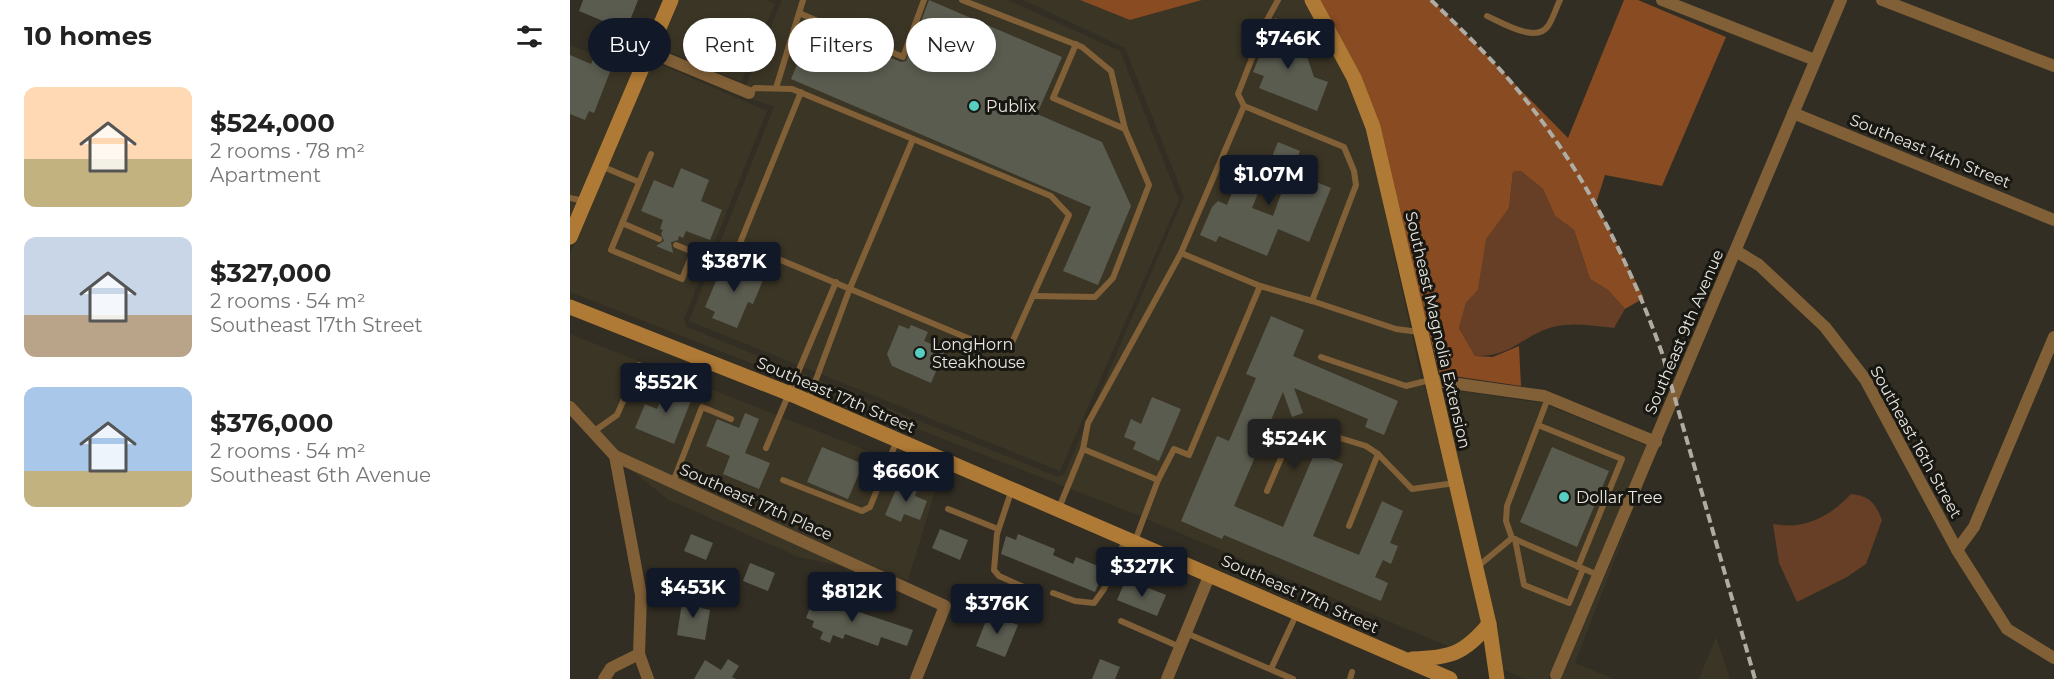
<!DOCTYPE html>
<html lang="en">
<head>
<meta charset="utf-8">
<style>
  body { margin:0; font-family:Montserrat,sans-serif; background:#f2f2f2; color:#222; height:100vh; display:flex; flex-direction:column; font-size:22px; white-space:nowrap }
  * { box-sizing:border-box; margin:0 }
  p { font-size:20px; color:#767676 }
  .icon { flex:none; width:33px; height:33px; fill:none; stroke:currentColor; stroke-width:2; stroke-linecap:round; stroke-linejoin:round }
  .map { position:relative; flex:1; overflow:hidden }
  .side { display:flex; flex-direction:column; background:#fff; width:570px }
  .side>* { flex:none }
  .banner { position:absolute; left:18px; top:18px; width:570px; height:54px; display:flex; gap:12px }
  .price { position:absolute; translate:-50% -51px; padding:0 14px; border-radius:6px; background:#111827; color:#fff; font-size:20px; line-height:39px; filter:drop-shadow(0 2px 3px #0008) }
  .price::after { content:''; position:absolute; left:50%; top:36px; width:18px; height:14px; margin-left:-9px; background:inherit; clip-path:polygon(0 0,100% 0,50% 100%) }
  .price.selected { background:#222; color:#fff }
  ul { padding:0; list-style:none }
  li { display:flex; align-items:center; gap:18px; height:150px; padding:0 24px }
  li span { display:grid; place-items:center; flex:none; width:168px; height:120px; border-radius:12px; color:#555 }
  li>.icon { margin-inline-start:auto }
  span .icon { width:72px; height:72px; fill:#fffc; stroke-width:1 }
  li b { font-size:26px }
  h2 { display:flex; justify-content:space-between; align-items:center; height:72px; padding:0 24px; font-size:26px }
  .tag { padding:0 21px; border-radius:27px; background:#fff; box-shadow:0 3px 9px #0003; font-size:21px; line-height:54px }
  .tag.selected { background:#111827; color:#fff }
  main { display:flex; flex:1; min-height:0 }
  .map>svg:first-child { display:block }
  .built { fill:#3b3525 }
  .green { fill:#663f26 }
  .forest { fill:#884b22 }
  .building { fill:#5b5c50; fill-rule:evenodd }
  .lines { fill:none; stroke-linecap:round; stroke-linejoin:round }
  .lane { stroke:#816037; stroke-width:6 }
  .street { stroke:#816037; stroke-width:12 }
  .secondary { stroke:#af7a35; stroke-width:15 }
  .rail { stroke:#afaca4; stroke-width:4; stroke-dasharray:9 4.5; stroke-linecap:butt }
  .poi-dot { fill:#57cec2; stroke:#181712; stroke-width:2 }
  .labels { text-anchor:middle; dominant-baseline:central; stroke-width:6; stroke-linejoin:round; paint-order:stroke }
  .poi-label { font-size:16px; fill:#e9e7e0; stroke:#181712; text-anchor:start }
  .street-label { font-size:16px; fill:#e9e7e0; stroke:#181712 }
</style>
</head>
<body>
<main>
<section class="side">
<h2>10 homes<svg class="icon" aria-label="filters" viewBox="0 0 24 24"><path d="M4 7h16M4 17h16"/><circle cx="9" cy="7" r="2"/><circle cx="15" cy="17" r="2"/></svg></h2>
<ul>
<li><span style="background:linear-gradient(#ffd9b3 60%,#c2b280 0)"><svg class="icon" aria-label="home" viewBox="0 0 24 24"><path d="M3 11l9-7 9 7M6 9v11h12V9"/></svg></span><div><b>$524,000</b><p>2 rooms · 78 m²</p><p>Apartment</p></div></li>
<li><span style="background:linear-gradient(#c9d6e8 65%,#b9a48a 0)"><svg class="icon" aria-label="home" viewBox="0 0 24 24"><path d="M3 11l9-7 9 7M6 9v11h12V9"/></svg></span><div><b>$327,000</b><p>2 rooms · 54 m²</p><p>Southeast 17th Street</p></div></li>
<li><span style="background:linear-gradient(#a9c7e8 70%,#c2b280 0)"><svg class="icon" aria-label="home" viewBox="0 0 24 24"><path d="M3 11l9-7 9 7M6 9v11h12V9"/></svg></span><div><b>$376,000</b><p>2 rooms · 54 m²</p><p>Southeast 6th Avenue</p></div></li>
</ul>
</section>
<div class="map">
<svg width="1484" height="679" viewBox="0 0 1484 679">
  <rect width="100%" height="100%" fill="#322e24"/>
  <g class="built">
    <polygon points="108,0 196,0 205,4 171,82 88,47"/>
    <polygon points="212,0 438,0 550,51 609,200 490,471 119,321 204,107 172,95"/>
    <polygon points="453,0 510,0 560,20 632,0 734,0 778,82 797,130 853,386 855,386 912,623 900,637 882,648 567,515 0,292 0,254 83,61 197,111 114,319 117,327 488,477 495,473 614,197 555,48"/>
    <polygon points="0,45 64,70 0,221"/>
    <polygon points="0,334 288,447 368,482 338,580 229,557 99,500 27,444 0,414"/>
    <polygon points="869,388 972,403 1077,446 978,679 955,679 932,669 926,626 928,623 925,620"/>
    <polygon points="1065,507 1005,663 1044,679 991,679"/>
    <polygon points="1146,637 1160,679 1129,679"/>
  </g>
  <g class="green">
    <path d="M 951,171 L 973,189 L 985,216 L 1004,230 L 1020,279 L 1038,290 L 1055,309 L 1044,328 C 1024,326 1003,322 983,327 C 951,336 943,357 905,356 L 889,328 L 896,303 L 908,290 L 915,239 L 939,208 L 943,172 Z"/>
    <path d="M 1281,494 C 1300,496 1305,503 1312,520 L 1296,564 L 1277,577 L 1227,602 L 1209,563 L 1203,524 C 1235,530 1259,517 1281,494 Z"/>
  </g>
  <g class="forest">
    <polygon points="510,0 632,0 560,20"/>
    <polygon points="750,0 862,0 998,138 1054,0 1068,0 1156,37 1092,186 1035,175 1026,203 1074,298 1055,309 1038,290 1020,279 1004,230 985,216 973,189 951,171 943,172 939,208 916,239 908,290 896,303 889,328 905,356 923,357 949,346 951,386 870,374 789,74"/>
  </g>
  <g class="building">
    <polygon points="13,0 68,0 24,113 19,111 15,120 0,114 0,55 21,64 38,23 9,11"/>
    <polygon points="359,0 492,57 467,114 532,142 561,206 528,285 493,271 521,207 221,79 244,25 331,62 336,61"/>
    <polygon points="705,18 720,24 712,42 735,51 744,77 758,82 747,111 689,88 694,76 683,72"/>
    <path d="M 708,142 L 730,151 L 722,172 L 761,188 L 739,242 L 708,229 L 697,256 L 649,236 L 646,242 L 630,235 L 642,207 L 648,201 L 657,205 L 671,170 L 693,179 ZM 691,186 L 711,194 L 703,216 L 682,208 Z"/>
    <polygon points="111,168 139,180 131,201 152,210 140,240 116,231 113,238 109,236 108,240 101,242 103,253 86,246 94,241 91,234 93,230 90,229 93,220 71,211 84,180 103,188"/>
    <polygon points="154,262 182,273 184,268 196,273 183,304 178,302 167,328 142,318 145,312 135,307"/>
    <polygon points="701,316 734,330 723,356 828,401 814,435 795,427 798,419 724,388 733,413 722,417 713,392 664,506 713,527 745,452 773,464 743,536 789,555 812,501 833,511 820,543 828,546 821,564 813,560 805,577 818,583 811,601 654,535 652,539 611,521 647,436 659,441 686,378 676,374"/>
    <polygon points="329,325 339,329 341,325 358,332 354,341 375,350 361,383 322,366 317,354"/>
    <polygon points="98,383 124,393 104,444 65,428 75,404 87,409"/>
    <polygon points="582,397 611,409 589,461 563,449 566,442 554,437 561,419 571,424"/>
    <polygon points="175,413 189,419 175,453 200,463 189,489 153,474 160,456 136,446 147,419 169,428"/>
    <polygon points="252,447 293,464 278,499 237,482"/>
    <polygon points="982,447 1039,471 1007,547 950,522"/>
    <polygon points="330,480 348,488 345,496 357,501 350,520 334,514 331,522 315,515"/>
    <polygon points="370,529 398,540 390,560 362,548"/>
    <polygon points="121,534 143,543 136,560 114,551"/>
    <polygon points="448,534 485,549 483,555 503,564 506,557 535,569 525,592 431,554 436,536 446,540"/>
    <polygon points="180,563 205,573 198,591 173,581"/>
    <polygon points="556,579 596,595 587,616 547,600"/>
    <polygon points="248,588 265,595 262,603 343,630 337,646 311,637 308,646 275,634 273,639 263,635 260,643 250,639 253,632 242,627 244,621 236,618"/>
    <polygon points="113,596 133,600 131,608 140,610 135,640 107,635"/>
    <polygon points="419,613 448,625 435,657 406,646"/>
    <polygon points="158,659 169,666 162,677 166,679 124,679 135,660 151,670"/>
    <polygon points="530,659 550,667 545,679 522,679"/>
  </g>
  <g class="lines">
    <g class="lane">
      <polyline points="392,0 512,47 541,71 555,129 579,185 543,278 525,297 463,296"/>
      <polyline points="229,13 333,57 354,0"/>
      <path d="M 917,16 C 931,22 966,44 978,26 C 983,19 986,8 990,0"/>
      <polyline points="506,44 483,98 555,129"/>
      <polyline points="206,88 233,0"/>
      <polyline points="179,93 185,88 222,89 481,196 499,215 440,347 424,349 170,243 231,92"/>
      <polyline points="674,106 668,94 696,22 708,0"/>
      <polyline points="81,154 41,250 112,279 123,252 106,245"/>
      <polyline points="31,166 69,182"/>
      <polyline points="0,198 14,201"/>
      <polyline points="52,223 89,239"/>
      <polyline points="690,286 742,301"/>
      <polyline points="751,357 836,386 860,380"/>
      <polyline points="978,398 937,506 936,521 942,538 1028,575"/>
      <polyline points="238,401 280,288 343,139"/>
      <polyline points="968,425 1052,459 1008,567"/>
      <polyline points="23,432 47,415 69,365"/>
      <polyline points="196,448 266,282"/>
      <polyline points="513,449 518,423 611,253"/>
      <polyline points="213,480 292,511 300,507 327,440"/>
      <polyline points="588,480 604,449 619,455 690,286 611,253 674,106 774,147 784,171 786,185 742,301 826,329 849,332"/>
      <polyline points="103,482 132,407 161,419"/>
      <polyline points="442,489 427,534 424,570 429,576 456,588"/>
      <polyline points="697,491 717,444 747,431 796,446 808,454 842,489 885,483"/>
      <polyline points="489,508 513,449 588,480 565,541"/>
      <polyline points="378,509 428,529"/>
      <polyline points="779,526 808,454"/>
      <polyline points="945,539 954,585 999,603 1013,569"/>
      <polyline points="906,568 942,538"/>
      <polyline points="483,593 505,601 524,603 534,589 556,538"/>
      <polyline points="551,621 610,647"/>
      <polyline points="616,633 723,679"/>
      <polyline points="701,669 727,613"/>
      <polyline points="780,679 782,672"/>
    </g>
    <g class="street">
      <polyline points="1092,0 1245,60"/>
      <polyline points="1312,0 1484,66"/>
      <polyline points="80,52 179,93"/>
      <polyline points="1223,113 1484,220"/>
      <polyline points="1166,251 1189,265 1255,327 1295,379 1387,550 1437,629 1484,658"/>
      <polyline points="860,380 974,396 1086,442"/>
      <polyline points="0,407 45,456 375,606 346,679"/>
      <polyline points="1387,550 1404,527 1484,337"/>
      <polyline points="69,654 78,679"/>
      <polyline points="986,675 1271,0"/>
      <polyline points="34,679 41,668 69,654 71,595 45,456"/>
      <polyline points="597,679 640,574"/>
    </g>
    <g class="secondary">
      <polyline points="742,0 784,78 803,127 919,624 927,679"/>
      <polyline points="0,237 101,0"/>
      <polyline points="0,307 228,397 880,679"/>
      <path d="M 842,659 C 880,658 894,654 919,624"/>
    </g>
    <path class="rail" d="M 861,0 C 889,27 916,53 941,82 C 1009,162 1057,255 1092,353 L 1185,679"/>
  </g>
  <g class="poi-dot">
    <circle cx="404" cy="106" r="6"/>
    <circle cx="350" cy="353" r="6"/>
    <circle cx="994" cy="497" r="6"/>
  </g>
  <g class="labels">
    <g class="poi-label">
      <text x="416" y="106">Publix</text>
      <text x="362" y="344">LongHorn<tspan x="362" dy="18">Steakhouse</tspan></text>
      <text x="1006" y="497">Dollar Tree</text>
    </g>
    <g class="street-label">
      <text transform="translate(1360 151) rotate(22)">Southeast 14th Street</text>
      <text transform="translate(868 330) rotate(77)">Southeast Magnolia Extension</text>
      <text transform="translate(1114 332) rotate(-67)">Southeast 9th Avenue</text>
      <text transform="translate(266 395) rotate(23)">Southeast 17th Street</text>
      <text transform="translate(1346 442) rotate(61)">Southeast 16th Street</text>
      <text transform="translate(186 502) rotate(24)">Southeast 17th Place</text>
      <text transform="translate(730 594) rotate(24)">Southeast 17th Street</text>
    </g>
  </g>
</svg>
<b class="price" style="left:718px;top:70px">$746K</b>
<b class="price" style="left:699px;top:206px">$1.07M</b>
<b class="price" style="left:164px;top:293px">$387K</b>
<b class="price" style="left:96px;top:414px">$552K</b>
<b class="price selected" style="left:724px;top:470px">$524K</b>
<b class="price" style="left:336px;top:503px">$660K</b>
<b class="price" style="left:572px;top:598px">$327K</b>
<b class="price" style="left:123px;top:619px">$453K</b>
<b class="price" style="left:282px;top:623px">$812K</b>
<b class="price" style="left:427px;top:635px">$376K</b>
<div class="banner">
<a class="tag selected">Buy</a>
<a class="tag">Rent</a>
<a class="tag">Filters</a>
<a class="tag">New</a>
</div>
</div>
</main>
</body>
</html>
